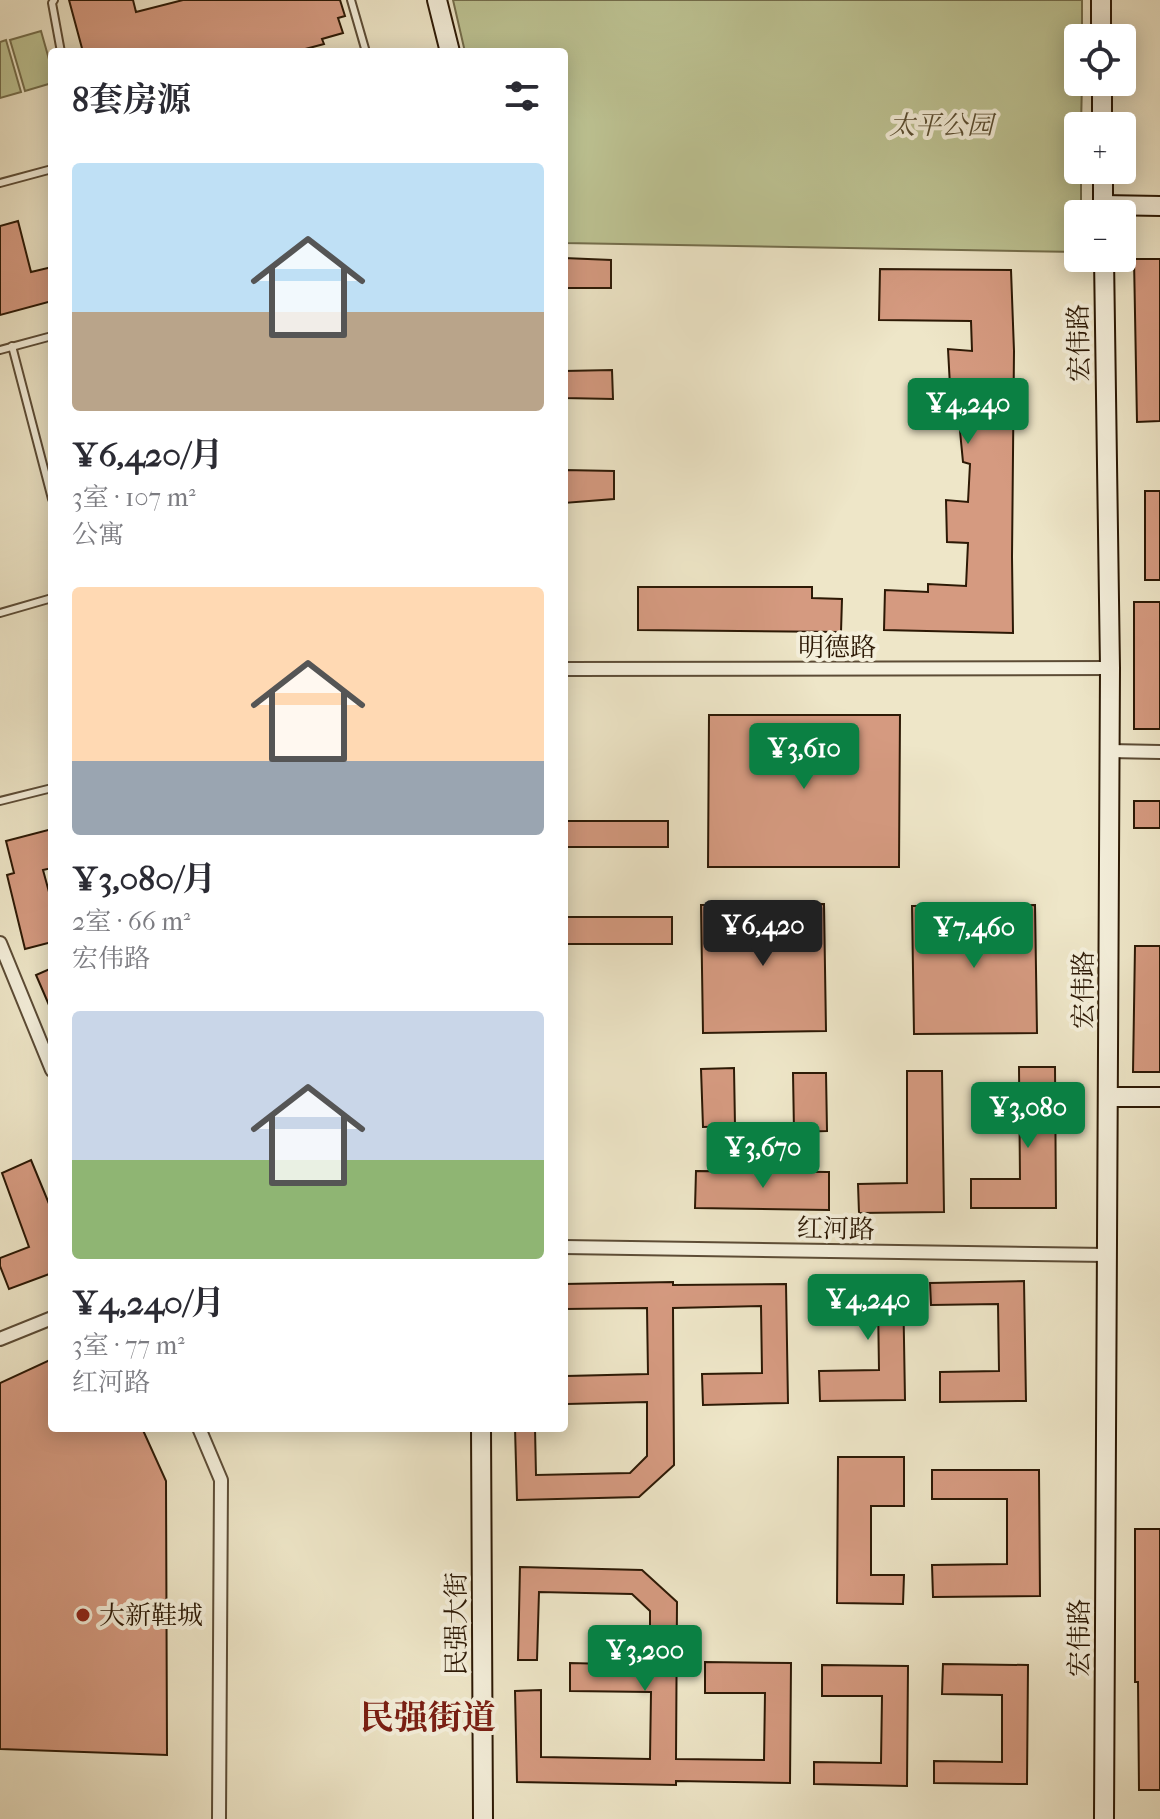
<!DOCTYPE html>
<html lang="zh">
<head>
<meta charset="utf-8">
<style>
  body { margin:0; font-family:"IM FELL French Canon","Noto Serif SC",serif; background:#f2f2f3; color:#2b2b33; height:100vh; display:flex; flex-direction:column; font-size:30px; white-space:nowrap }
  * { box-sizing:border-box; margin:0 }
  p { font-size:26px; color:#7c7c81 }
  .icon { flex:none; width:44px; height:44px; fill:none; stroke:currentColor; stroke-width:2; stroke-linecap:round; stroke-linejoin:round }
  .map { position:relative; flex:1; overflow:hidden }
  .sheet { position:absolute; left:48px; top:48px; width:520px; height:1384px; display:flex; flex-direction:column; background:#fff; border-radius:8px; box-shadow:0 4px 20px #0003 }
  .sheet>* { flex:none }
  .controls { position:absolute; left:1064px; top:24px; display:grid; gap:16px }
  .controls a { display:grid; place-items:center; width:72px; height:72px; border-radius:8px; background:#fff; box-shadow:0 4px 20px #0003; font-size:40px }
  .price { position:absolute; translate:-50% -68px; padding:0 18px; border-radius:8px; background:#0b8043; color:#fff; font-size:26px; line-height:52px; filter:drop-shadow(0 2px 4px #0008) }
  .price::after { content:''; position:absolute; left:50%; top:48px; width:24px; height:18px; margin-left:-12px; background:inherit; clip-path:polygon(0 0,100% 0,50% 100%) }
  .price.selected { background:#222; color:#fff }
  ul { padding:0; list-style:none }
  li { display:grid; align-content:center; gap:16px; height:424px; padding:0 24px }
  li span { display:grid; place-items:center; height:248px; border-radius:8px; color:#555 }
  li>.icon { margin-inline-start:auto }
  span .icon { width:144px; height:144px; fill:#fffc; stroke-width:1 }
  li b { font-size:34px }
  h2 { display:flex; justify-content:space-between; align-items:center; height:96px; padding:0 24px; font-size:34px }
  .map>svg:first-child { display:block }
  .green { fill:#bdc393; stroke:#746e4c; stroke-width:2 }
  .building { fill:#d59a80; stroke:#2c1905; stroke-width:2 }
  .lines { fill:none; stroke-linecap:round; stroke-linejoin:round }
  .lane-casing { stroke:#5c4c36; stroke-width:10 }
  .street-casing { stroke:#5c4c36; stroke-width:16 }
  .secondary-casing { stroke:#2c1905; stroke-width:22 }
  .lane { stroke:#f4efdb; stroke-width:6 }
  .street { stroke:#f4efdb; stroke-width:12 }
  .secondary { stroke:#f4efdb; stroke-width:18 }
  .poi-dot { fill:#8f2418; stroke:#f4efdb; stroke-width:3 }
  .labels { text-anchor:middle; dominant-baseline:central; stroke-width:8; stroke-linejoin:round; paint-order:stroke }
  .park-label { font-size:26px; font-style:italic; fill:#584c30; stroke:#f4efdb }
  .street-label { font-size:26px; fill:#2c1905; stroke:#f4efdb }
  .poi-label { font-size:26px; fill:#2c1905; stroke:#f4efdb; text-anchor:start }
  .district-label { font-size:34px; font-weight:bold; fill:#7a1f14; stroke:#f4efdb }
</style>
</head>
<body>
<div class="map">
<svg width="1160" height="1819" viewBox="0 0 1160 1819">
  <rect width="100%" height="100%" fill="#eee6c8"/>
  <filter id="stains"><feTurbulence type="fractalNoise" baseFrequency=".0025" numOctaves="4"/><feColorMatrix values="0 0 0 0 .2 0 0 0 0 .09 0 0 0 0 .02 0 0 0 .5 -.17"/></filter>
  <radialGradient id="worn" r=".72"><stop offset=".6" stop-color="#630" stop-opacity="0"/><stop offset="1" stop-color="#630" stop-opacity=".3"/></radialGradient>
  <g class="green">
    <polygon points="453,0 1082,0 1082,38 1078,38 1078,82 1082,82 1081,126 1078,126 1078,170 1081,170 1081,214 1078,214 1078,252 564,243 564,52 465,52"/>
    <polygon points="41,31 52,70 52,83 25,91 10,40"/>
    <polygon points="6,40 21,92 0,98 0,42"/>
  </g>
  <g class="building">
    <polygon points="69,0 133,0 136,12 183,0 340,0 345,16 338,18 343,33 322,39 324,44 294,52 83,52"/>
    <polygon points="18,221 31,272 52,267 52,301 0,315 0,226"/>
    <polygon points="564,258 611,260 611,288 564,288"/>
    <polygon points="1134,259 1160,259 1160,421 1137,422"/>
    <polygon points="880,269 1011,270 1014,351 1012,557 1013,633 884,630 885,590 928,592 928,584 966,586 968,543 947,542 946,500 968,502 970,464 963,462 960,431 969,432 968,386 950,386 948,349 972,351 971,321 879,320"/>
    <polygon points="612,370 613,399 564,398 564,371"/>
    <polygon points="564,470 614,471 614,499 564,503"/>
    <rect x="1145" y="491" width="15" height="89"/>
    <polygon points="638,587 812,587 812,598 842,599 841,632 638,630"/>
    <rect x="1134" y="602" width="26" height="127"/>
    <polygon points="709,715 900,715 899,867 708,867"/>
    <rect x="1134" y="801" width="26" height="27"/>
    <rect x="564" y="821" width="104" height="26"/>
    <polygon points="52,829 52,868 43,870 52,903 52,942 25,949 7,875 14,873 6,841"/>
    <polygon points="824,904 826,1031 703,1033 701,905"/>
    <polygon points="1035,905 1037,1033 914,1034 912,906"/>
    <rect x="564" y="917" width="108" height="27"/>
    <polygon points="1135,946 1160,946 1160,1072 1133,1072"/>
    <polygon points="52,968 52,1012 36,975"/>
    <polygon points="1019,1067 1055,1067 1056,1208 971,1208 971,1179 1020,1179"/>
    <polygon points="734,1068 735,1126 703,1127 701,1069"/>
    <polygon points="907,1071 942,1071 944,1212 859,1213 858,1184 907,1183"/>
    <polygon points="793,1073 826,1073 827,1131 794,1132"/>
    <polygon points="31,1160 52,1211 52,1273 9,1289 0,1266 0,1258 29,1247 2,1173"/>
    <polygon points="696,1171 829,1172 829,1210 695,1208"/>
    <polygon points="903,1281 905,1400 820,1401 819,1371 879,1370 878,1303 810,1304 810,1282"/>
    <polygon points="1024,1281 1026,1401 940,1402 940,1372 999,1371 998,1304 931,1305 930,1283"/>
    <polygon points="673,1282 673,1285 786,1284 788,1403 703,1405 702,1374 762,1373 761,1306 673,1308 674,1465 639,1497 517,1500 515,1428 535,1428 536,1475 630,1473 647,1456 647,1402 567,1404 567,1376 648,1374 647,1308 564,1309 564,1284"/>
    <polygon points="52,1359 52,1428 142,1428 166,1481 167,1755 0,1749 0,1383"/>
    <polygon points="838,1457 904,1457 904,1506 871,1506 871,1575 904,1575 903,1604 837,1603"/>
    <polygon points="932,1470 1039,1470 1040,1596 933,1597 932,1565 1007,1564 1007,1499 932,1499"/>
    <polygon points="1135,1529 1160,1529 1160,1790 1139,1790 1138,1682 1135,1682"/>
    <polygon points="520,1567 642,1570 677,1602 676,1759 764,1760 765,1693 705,1693 705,1662 791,1663 790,1783 676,1781 676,1785 517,1782 515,1691 541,1690 541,1757 650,1759 651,1692 570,1691 570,1663 650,1665 650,1611 632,1594 539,1592 537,1660 518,1660"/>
    <polygon points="943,1664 1028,1665 1027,1784 934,1783 934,1761 1002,1762 1002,1695 942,1694"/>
    <polygon points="822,1665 908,1666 907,1786 814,1784 814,1762 881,1763 882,1696 822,1696"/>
  </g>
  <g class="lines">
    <g class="lane-casing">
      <g id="lane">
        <polyline points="54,0 52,3 61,52"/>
        <polyline points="351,0 366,52"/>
        <polyline points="0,183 52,169"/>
        <polyline points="12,346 52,499"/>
        <polyline points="0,350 52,336"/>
        <polyline points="0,613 52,598"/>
        <polyline points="0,801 52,788"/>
      </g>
    </g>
    <g class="street-casing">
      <g id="street">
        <polyline points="564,669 1110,668"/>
        <polyline points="1110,751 1160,752"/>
        <polyline points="0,943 52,1070"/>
        <polyline points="564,1247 1107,1255"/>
        <polyline points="0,1339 52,1318"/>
        <polyline points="199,1428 221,1480 219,1819"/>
      </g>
    </g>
    <g class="secondary-casing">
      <g id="secondary">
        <polyline points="437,0 450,52"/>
        <polyline points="1101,0 1101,38"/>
        <polyline points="1102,82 1102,126"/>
        <polyline points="1103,170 1103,214"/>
        <polyline points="1103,205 1160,206"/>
        <polyline points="1104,258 1110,668 1104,1819"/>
        <polyline points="1108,1097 1160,1097"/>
        <polyline points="481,1428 483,1819"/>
      </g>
    </g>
    <use href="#lane" class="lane"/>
    <use href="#street" class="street"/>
    <use href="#secondary" class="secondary"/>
  </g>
  <circle class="poi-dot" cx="83" cy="1615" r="8"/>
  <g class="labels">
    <g class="park-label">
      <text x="941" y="125">太平公园</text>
    </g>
    <g class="street-label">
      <text transform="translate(1079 343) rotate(-91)">宏伟路</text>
      <text x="837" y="647">明德路</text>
      <text transform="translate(1083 990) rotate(-90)">宏伟路</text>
      <text transform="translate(836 1229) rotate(1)">红河路</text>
      <text transform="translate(456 1624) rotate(-90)">民强大街</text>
      <text transform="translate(1079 1638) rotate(-90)">宏伟路</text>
    </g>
    <g class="poi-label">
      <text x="99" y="1615">大新鞋城</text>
    </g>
    <g class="district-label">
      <text x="428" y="1718">民强街道</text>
    </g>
  </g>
  <rect width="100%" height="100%" filter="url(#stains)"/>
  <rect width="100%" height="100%" fill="url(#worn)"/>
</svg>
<div class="controls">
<a><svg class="icon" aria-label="locate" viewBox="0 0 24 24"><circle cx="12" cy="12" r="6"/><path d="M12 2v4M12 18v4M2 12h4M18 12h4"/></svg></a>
<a>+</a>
<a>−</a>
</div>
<b class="price" style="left:968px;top:446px">¥4,240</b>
<b class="price" style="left:804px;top:791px">¥3,610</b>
<b class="price selected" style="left:763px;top:968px">¥6,420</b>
<b class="price" style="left:974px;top:970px">¥7,460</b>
<b class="price" style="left:1028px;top:1150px">¥3,080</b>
<b class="price" style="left:763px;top:1190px">¥3,670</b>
<b class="price" style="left:868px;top:1342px">¥4,240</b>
<b class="price" style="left:645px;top:1693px">¥3,200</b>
<section class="sheet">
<h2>8套房源<svg class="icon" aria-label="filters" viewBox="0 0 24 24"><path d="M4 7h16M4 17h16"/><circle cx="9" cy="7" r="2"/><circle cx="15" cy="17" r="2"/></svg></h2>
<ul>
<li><span style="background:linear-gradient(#bfe0f5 60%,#b9a48a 0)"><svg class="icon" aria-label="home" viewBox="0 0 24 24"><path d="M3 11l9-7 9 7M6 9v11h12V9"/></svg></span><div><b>¥6,420/月</b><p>3室 · 107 m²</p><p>公寓</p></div></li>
<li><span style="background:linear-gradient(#ffd9b3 70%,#9aa5b1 0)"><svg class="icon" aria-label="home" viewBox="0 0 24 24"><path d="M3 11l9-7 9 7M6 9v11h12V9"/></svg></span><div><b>¥3,080/月</b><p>2室 · 66 m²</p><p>宏伟路</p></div></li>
<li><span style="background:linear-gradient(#c9d6e8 60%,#8fb573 0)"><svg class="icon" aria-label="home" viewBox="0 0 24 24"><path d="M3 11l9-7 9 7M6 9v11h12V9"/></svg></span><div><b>¥4,240/月</b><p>3室 · 77 m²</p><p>红河路</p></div></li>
</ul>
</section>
</div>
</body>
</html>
